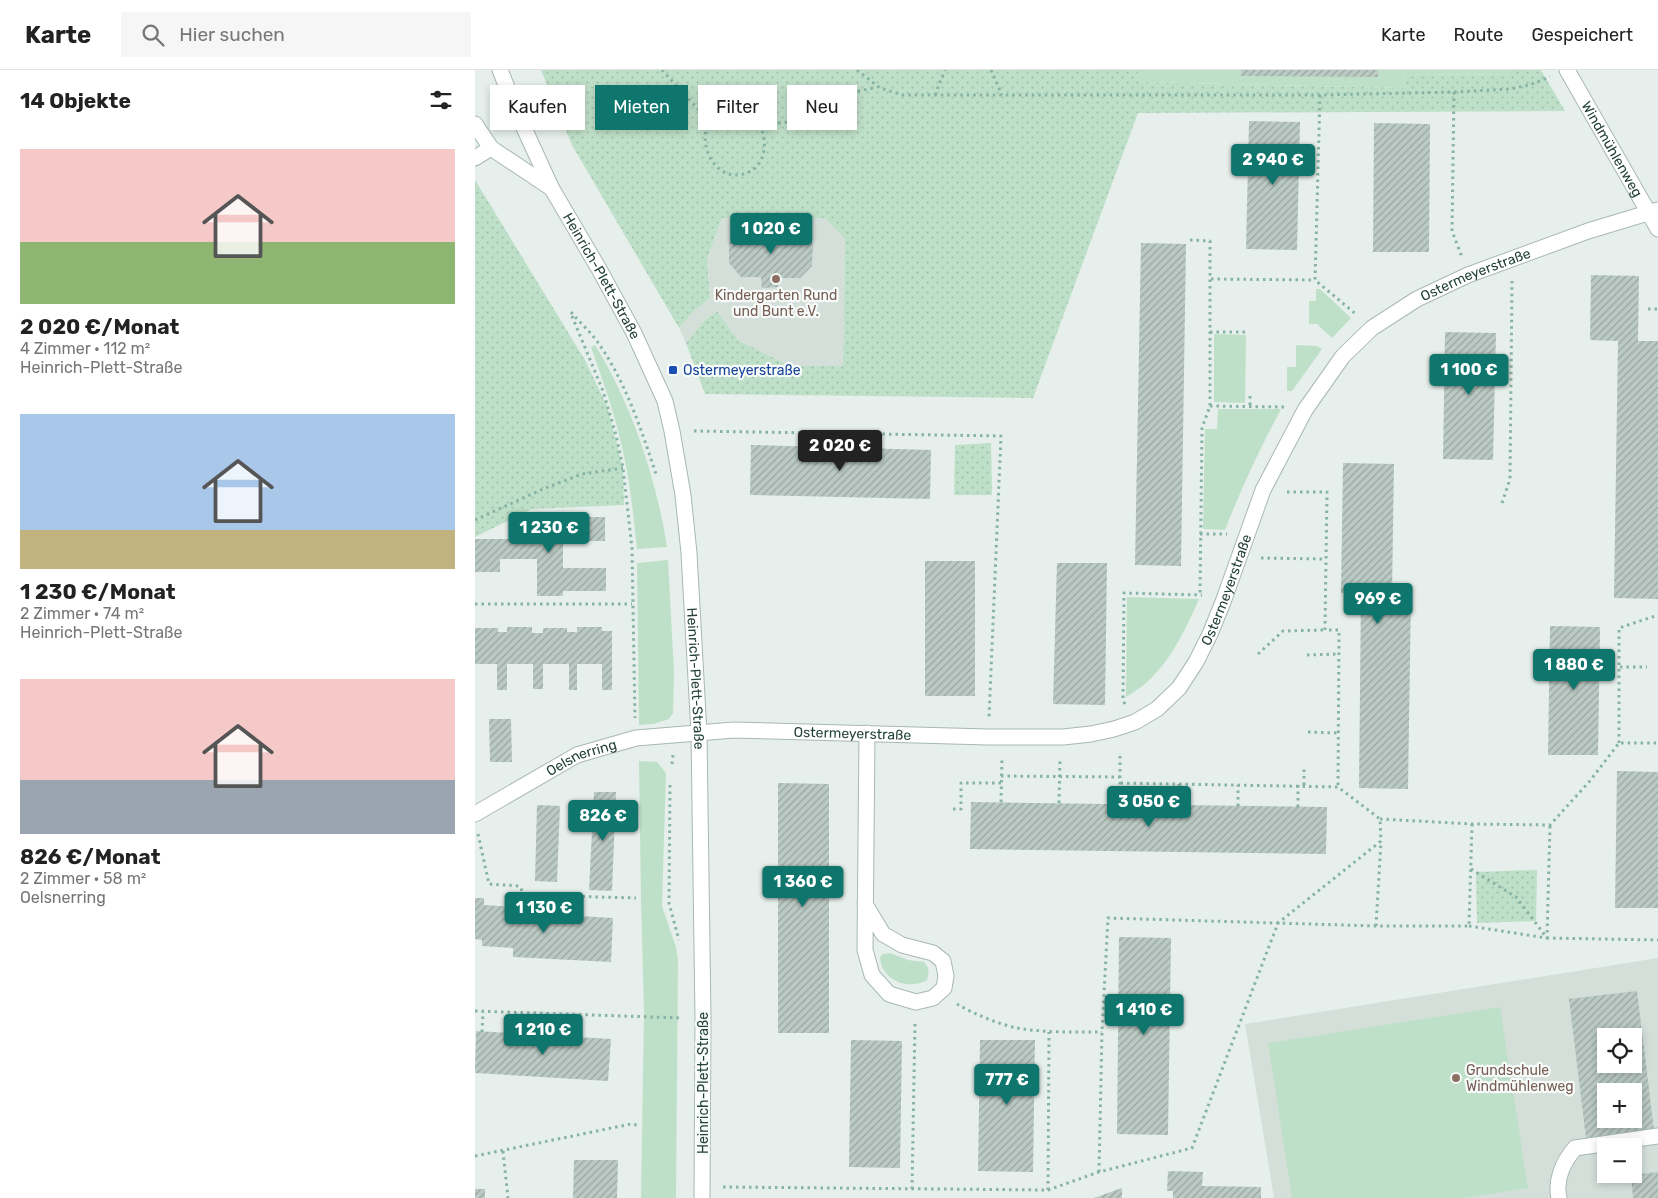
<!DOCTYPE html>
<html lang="de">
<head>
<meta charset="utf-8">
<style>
  body { margin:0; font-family:Rubik,sans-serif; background:#f6f6f6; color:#222; height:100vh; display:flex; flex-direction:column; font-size:19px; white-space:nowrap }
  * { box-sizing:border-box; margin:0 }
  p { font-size:16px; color:#767676 }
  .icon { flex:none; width:28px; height:28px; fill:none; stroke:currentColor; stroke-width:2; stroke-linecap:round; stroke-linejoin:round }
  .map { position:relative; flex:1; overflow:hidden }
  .details { display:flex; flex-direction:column; background:#fff; width:475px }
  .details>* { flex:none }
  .guide { position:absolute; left:15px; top:15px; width:475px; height:45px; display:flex; gap:10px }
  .fabs { position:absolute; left:1122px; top:958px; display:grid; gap:10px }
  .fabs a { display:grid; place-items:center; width:45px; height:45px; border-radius:0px; background:#fff; box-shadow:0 2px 8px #0003; font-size:25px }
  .price { position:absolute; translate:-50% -42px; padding:0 11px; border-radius:5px; background:#0f766e; color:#fff; font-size:16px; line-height:32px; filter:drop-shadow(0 1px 2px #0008) }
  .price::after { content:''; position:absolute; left:50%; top:30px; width:15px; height:11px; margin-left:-8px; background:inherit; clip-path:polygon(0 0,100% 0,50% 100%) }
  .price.on { background:#222; color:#fff }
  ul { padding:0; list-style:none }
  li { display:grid; align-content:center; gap:10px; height:265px; padding:0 20px }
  li span { display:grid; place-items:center; height:155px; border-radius:0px; color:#555 }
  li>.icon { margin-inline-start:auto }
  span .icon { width:90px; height:90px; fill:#fffc; stroke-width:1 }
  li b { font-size:21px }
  h2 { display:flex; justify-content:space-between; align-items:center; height:60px; padding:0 20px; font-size:21px }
  .tag { padding:0 18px; border-radius:0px; background:#fff; box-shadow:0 2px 8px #0003; font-size:18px; line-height:45px }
  .tag.on { background:#0f766e; color:#fff }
  header { display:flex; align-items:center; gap:30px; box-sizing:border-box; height:70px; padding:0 25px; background:#fff; border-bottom:1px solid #e0e0e0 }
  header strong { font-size:24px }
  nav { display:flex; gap:28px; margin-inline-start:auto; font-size:18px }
  .search { width:350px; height:45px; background:#f6f6f6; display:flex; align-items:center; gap:12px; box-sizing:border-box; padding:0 18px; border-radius:0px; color:#767676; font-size:19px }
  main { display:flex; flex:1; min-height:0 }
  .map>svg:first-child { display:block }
  .built { fill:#d4dfda; fill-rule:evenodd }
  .grass { fill:#bfe0c8 }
  .park { fill:url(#park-dots) }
  .building { fill:url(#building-hatch); fill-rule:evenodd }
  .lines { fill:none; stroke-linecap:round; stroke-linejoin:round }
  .minor-casing { stroke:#a8b8b2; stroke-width:17 }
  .path { stroke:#86b3a5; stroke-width:3; stroke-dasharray:2.5 4; stroke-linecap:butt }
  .minor { stroke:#fff; stroke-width:15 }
  .education-dot { fill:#8d6e63; stroke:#f7fbf9; stroke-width:2 }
  .transit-dot { fill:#1a4fb4; stroke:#f7fbf9; stroke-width:2 }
  .labels { text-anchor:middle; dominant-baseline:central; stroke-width:4.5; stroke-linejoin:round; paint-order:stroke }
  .street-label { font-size:14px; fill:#24423a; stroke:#f7fbf9 }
  .education-label { font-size:14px; fill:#785e54; stroke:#f7fbf9 }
  .transit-label { font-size:14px; fill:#164399; stroke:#f7fbf9; text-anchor:start }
</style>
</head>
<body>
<header>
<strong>Karte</strong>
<div class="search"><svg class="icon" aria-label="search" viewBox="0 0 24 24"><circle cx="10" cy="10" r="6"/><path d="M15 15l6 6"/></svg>Hier suchen</div>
<nav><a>Karte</a><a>Route</a><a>Gespeichert</a></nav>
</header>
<main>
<section class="details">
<h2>14 Objekte<svg class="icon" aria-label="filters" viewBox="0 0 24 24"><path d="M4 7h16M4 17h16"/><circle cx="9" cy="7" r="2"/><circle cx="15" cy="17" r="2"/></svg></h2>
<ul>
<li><span style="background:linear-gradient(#f6c9c9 60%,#8fb573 0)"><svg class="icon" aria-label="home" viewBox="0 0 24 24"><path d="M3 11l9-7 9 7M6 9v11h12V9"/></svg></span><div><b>2 020 €/Monat</b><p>4 Zimmer · 112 m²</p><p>Heinrich-Plett-Straße</p></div></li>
<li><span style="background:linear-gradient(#a9c7e8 75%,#c2b280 0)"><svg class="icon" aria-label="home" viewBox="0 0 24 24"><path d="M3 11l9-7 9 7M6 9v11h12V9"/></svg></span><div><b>1 230 €/Monat</b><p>2 Zimmer · 74 m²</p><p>Heinrich-Plett-Straße</p></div></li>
<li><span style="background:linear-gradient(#f6c9c9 65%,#9aa5b1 0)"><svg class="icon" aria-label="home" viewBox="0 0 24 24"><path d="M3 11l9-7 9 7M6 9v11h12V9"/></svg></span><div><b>826 €/Monat</b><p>2 Zimmer · 58 m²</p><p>Oelsnerring</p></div></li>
</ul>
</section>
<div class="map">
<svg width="1183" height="1128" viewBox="0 0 1183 1128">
  <defs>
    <pattern id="park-dots" width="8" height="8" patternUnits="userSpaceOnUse" patternTransform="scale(1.25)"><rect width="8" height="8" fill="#bfe0c8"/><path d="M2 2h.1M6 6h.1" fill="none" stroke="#a4c1ad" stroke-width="1.8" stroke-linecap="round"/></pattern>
    <pattern id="building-hatch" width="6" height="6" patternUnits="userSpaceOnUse" patternTransform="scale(1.25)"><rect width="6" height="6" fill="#bbcac4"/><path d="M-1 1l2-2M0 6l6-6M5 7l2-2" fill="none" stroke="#98a6a0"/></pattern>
  </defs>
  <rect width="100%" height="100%" fill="#e6efeb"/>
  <g class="built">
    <polygon points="247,148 350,148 370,169 368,296 315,296 263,270 242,241 230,250 211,273 204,258 220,240 235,228 232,189"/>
    <path d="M 1183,888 L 1183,1128 L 799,1128 L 770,954 ZM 1131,966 L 1159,966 L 1159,994 L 1131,994 ZM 1131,1021 L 1159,1021 L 1159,1049 L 1131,1049 ZM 1131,1076 L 1159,1076 L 1159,1104 L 1131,1104 Z"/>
  </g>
  <g class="grass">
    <polygon points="663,0 1041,0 1041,5 930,4 929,18 663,12"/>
    <polygon points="841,219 845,219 876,248 857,268 842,254 834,254 834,231 841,231"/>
    <polygon points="739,264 771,265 770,333 739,332"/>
    <path d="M 120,275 C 156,332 182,411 192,477 L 162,479 C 158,441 154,402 144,365 C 137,335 126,306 116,277 Z"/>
    <polygon points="821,275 842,276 847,279 817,321 812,321 812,297 821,297"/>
    <path d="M 743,339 L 806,339 C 785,379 766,418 750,460 L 728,459 L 730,359 L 742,359 Z"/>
    <polygon points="193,490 199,602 198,643 194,649 178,654 164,655 162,493"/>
    <path d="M 652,527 L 724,529 C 707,567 689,606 651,627 Z"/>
    <polygon points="164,691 182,692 191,703 187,836 201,877 203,890 201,1128 166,1128 169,943 166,829"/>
    <path d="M 415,883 L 433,890 L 449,892 C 455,898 454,903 452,910 C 433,921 406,910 405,887 L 408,884 Z"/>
    <polygon points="1025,937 1053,1118 989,1128 817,1128 793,973"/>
  </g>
  <g class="park">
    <polygon points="66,0 663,0 663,12 929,18 930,4 1040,5 1041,0 1066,0 1090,41 663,43 558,328 230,324 211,273 230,250 242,241 263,270 315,296 368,296 370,169 350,148 247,148 232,189 235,228 220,240 204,258 97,75"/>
    <polygon points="0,110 110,290 132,336 148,398 149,435 57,439 0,467"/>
    <polygon points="516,373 517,425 479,425 480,375"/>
    <polygon points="1062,800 1061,851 1002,853 1001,802"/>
  </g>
  <g class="building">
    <polygon points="766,0 903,0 903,7 766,6"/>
    <polygon points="774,51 825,52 822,180 771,179"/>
    <polygon points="899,53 955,54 954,182 898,182"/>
    <polygon points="268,159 325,161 338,174 337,196 325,208 303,208 303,217 287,218 286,207 266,207 254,193 254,173"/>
    <polygon points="666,173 711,174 706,496 660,495"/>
    <polygon points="1116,205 1164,206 1163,271 1183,271 1183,529 1139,528 1143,271 1115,270"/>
    <polygon points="970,262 1021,263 1018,390 968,389"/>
    <polygon points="276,375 456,380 455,429 275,425"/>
    <polygon points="868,393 919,394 917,524 936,524 933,719 884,718 886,523 866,523"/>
    <polygon points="66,444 88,444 88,447 130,447 130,471 88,471 88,498 131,498 131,521 88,521 88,526 62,526 62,489 25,489 25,502 0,502 0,469 49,469 49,461 66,461"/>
    <rect x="450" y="491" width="50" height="135"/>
    <polygon points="582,493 632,493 630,635 578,634"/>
    <polygon points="1075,556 1125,557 1123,685 1073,685"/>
    <polygon points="32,557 57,557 57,563 68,563 68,558 92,558 92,562 102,562 102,557 127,557 127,561 137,561 137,620 127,620 127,594 102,594 102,620 94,620 94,594 68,594 68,619 58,619 58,594 32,594 32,620 22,620 22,594 0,594 0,558 23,558 23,562 32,562"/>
    <polygon points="14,649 36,649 37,692 15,692"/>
    <polygon points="1142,701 1183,702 1183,838 1140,838"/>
    <polygon points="303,713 354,714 354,963 303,963"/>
    <polygon points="119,722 141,722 137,821 114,820"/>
    <polygon points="496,732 852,737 851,784 495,779"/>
    <polygon points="62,735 85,736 82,812 60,811"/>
    <polygon points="0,828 9,828 9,835 41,837 40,842 138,848 136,892 38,887 38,878 7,876 7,870 0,869"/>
    <polygon points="644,867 696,868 693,1065 642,1064"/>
    <path d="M 1162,921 L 1179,1060 L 1111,1068 L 1094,929 ZM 1131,966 L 1159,966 L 1159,994 L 1131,994 ZM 1131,1021 L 1159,1021 L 1159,1049 L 1131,1049 Z"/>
    <polygon points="1,961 136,969 133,1011 0,1003"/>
    <polygon points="376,970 427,971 425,1098 374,1097"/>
    <polygon points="505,970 560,970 558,1102 503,1101"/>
    <polygon points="99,1090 143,1090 142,1128 98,1128"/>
    <polygon points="693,1101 728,1102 727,1116 786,1117 786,1128 698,1128 698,1121 692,1121"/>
    <polygon points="1183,1102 1183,1128 1158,1128 1156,1105"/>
    <polygon points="647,1118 647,1128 619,1128"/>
    <rect x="0" y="1119" width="10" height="9"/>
  </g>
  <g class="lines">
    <g class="minor-casing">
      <g id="minor">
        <path id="s1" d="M 25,0 L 44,47 L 77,119 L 124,199 L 159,263 L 190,331 L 197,361 L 208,425 L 214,483 L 224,663 L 228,949 L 227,1128"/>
        <path id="s2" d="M 1092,0 L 1183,159"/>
        <polyline points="0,54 16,78 76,118"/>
        <polyline points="0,88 16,78"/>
        <path id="s3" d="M 0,744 L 102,685 L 161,668 L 259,660 L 513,667 L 588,667 L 616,664 L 639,659 L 660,652 L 682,639 L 704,618 L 721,592 L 735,564 L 748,532 L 788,420 L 830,340 L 868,286 L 897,258 L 942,229 L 993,205 L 1113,161 L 1183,140"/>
        <polyline points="390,834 408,864 427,875 458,883 468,891 471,906 469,918 458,928 441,932 414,924 397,905 390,880 392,663"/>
        <path d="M 1084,1128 C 1080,1110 1088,1092 1100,1078 L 1183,1066"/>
      </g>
    </g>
    <g class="path">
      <polyline points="187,0 233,50"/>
      <polyline points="382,0 405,18 428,25 845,25 979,22 1035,19 1054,15 1075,7"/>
      <polyline points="516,0 527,25"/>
      <polyline points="979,22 977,161 987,187"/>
      <polyline points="460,25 470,0"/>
      <polyline points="845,25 840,210 882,245"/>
      <path d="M 256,41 C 265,43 274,45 281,51 C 294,65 292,94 274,102 C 253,112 235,96 231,76 C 229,67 231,59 233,50 L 243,43 Z"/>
      <polyline points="326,52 352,33 384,21 402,17"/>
      <path d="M 284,57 C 308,51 318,51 343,55"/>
      <polyline points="715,170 735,171 735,336 727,358 725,524"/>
      <polyline points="736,209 840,210"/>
      <polyline points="1173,239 1183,239"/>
      <path d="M 96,242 C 105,253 116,262 124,274 C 151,313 166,359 181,404"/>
      <polyline points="97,246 128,321 141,365 148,398 157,478 160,648"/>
      <polyline points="735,262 771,262"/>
      <polyline points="775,326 775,336"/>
      <polyline points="735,336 810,337"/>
      <polyline points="219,361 526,366 514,647"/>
      <polyline points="812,422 852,422 850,560 864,560 863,717"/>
      <polyline points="1027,433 1035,409 1037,211"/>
      <polyline points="0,450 68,419 107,404 148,398"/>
      <polyline points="725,464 752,464"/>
      <polyline points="786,488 851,489"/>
      <polyline points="0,534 157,534"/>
      <polyline points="783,584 808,561 850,560"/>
      <polyline points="832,585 864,584"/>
      <polyline points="1145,597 1172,597"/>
      <polyline points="650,634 648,631 649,523 727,525"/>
      <polyline points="833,662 864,663"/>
      <polyline points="1144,673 1144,558 1183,545"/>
      <polyline points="197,694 198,685"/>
      <polyline points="526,706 645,707"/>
      <polyline points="704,714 704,735"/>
      <polyline points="195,715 194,833 204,870"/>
      <polyline points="829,715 829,699"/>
      <polyline points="526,732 527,688"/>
      <polyline points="584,733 585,688"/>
      <polyline points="645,734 645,682"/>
      <polyline points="763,736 763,715"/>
      <polyline points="823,737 823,715"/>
      <polyline points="478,739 486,739 486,713 526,713"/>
      <polyline points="905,749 997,754 1075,755 1114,712 1144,673 1183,673"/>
      <polyline points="3,764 14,814 44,816 50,825 161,828"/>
      <polyline points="996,799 1041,827 1072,868 1183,870"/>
      <polyline points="901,856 906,771"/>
      <polyline points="994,856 1072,868 1075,755"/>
      <path d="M 482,934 C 499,944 523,954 542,958 C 570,963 599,962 627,962"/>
      <polyline points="0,941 207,948"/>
      <polyline points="7,962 8,942"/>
      <polyline points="39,963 41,943"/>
      <polyline points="71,965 72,943"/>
      <polyline points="104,967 105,945"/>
      <polyline points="28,1081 33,1128"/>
      <polyline points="0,1086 156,1054 162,1055"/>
      <polyline points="624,1102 627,962 633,848 901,856 994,856 997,754"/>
      <polyline points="248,1117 573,1120 624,1102 717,1078 803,853 906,771 905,749 863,717 645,713"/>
      <polyline points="437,1119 440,952"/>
      <polyline points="573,1120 574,962"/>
    </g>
    <use href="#minor" class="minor"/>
  </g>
  <g class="education-dot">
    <circle cx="301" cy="209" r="5"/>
    <circle cx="981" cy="1008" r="5"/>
  </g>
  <rect class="transit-dot" x="193" y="295" width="10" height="10" rx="2.5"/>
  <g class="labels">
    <g class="street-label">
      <text stroke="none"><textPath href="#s2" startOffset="91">Windmühlenweg</textPath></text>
      <text stroke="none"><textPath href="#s3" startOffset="1266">Ostermeyerstraße</textPath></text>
      <text stroke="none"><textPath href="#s1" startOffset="230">Heinrich-Plett-Straße</textPath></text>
      <text stroke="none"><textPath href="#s3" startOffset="846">Ostermeyerstraße</textPath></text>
      <text stroke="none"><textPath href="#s1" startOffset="650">Heinrich-Plett-Straße</textPath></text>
      <text stroke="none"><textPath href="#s3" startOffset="396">Ostermeyerstraße</textPath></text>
      <text stroke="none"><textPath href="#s3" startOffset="121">Oelsnerring</textPath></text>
      <text transform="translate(228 1013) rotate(-90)">Heinrich-Plett-Straße</text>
    </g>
    <g class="education-label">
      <text x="301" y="225">Kindergarten Rund<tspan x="301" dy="16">und Bunt e.V.</tspan></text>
      <text x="991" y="1000" text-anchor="start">Grundschule<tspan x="991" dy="16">Windmühlenweg</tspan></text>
    </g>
    <g class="transit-label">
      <text x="208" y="300">Ostermeyerstraße</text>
    </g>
  </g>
</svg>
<div class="fabs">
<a><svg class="icon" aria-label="locate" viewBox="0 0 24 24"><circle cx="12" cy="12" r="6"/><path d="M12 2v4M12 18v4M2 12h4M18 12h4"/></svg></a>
<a>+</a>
<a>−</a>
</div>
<b class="price" style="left:798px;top:116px">2 940 €</b>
<b class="price" style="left:296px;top:185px">1 020 €</b>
<b class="price" style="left:994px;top:326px">1 100 €</b>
<b class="price on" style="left:365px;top:402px">2 020 €</b>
<b class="price" style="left:74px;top:484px">1 230 €</b>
<b class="price" style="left:903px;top:555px">969 €</b>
<b class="price" style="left:1099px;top:621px">1 880 €</b>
<b class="price" style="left:674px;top:758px">3 050 €</b>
<b class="price" style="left:128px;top:772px">826 €</b>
<b class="price" style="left:328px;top:838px">1 360 €</b>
<b class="price" style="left:69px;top:864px">1 130 €</b>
<b class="price" style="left:669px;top:966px">1 410 €</b>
<b class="price" style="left:68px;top:986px">1 210 €</b>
<b class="price" style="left:532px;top:1036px">777 €</b>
<div class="guide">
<a class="tag">Kaufen</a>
<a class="tag on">Mieten</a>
<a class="tag">Filter</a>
<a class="tag">Neu</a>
</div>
</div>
</main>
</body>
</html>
